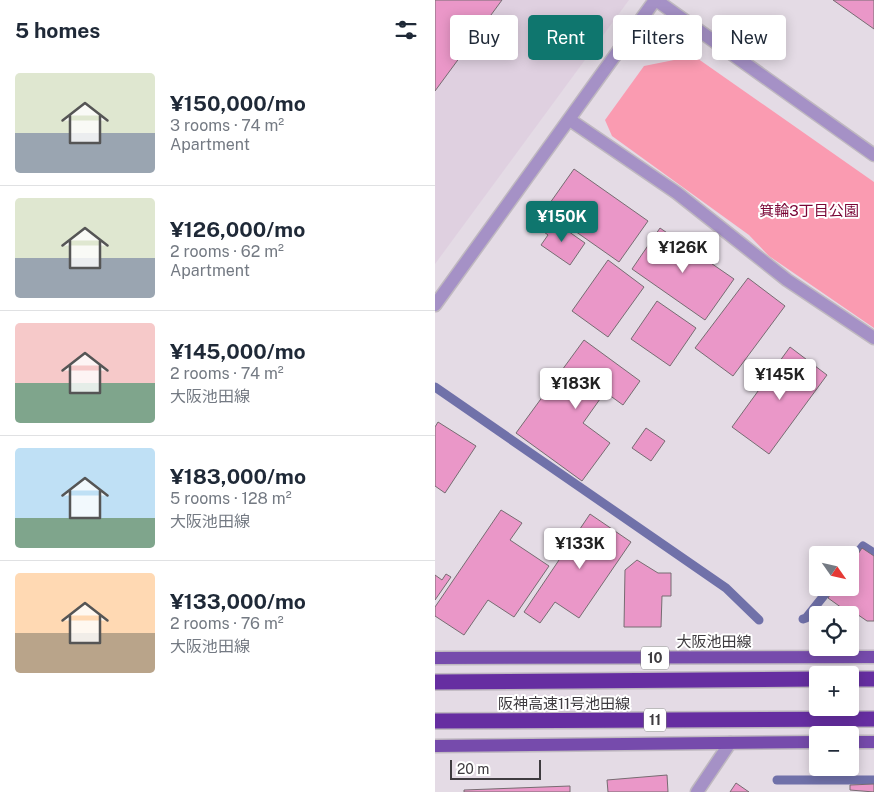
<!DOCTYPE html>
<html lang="en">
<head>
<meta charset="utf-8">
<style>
  body { margin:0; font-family:"Public Sans","Noto Sans JP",sans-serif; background:#f6f6f7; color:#1f2937; height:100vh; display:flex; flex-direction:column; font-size:19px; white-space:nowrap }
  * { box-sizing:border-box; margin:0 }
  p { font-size:16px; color:#747a83 }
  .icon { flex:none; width:28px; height:28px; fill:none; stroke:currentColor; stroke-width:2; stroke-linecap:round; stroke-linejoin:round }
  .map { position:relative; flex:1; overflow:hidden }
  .side { display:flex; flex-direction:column; background:#fff; width:435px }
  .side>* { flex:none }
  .hud { position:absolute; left:15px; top:15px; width:349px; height:45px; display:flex; gap:10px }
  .needle { width:32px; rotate:124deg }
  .controls { position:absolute; left:374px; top:546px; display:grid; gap:10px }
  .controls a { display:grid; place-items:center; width:50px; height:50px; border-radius:5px; background:#fff; box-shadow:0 2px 12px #0003; font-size:25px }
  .scale { position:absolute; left:15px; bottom:12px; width:91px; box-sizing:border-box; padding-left:5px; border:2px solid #3e3b3f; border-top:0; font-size:14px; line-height:18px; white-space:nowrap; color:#3e3b3f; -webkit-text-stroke:4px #fff; paint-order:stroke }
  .price { position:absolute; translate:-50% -42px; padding:0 11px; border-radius:5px; background:#fff; color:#222; font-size:16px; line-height:32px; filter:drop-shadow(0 1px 2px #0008) }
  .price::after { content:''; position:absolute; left:50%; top:30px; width:15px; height:11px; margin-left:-8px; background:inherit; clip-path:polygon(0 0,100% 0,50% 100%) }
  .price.selected { background:#0f766e; color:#fff }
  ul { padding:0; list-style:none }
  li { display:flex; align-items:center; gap:15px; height:125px; padding:0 15px }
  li+li { border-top:1px solid #e0e1e3 }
  li span { display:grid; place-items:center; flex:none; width:140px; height:100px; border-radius:5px; color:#555 }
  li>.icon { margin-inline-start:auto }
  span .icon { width:60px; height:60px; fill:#fffc; stroke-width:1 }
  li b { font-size:21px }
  h2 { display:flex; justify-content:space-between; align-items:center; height:60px; padding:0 15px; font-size:21px }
  .chip { padding:0 18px; border-radius:5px; background:#fff; box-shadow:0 2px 12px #0003; font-size:18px; line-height:45px }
  .chip.selected { background:#0f766e; color:#fff }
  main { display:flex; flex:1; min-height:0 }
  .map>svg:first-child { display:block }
  .built { fill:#dfd0e0 }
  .green { fill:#fa9bb1 }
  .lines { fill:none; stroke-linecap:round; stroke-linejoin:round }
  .stream { stroke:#7071a9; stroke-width:9 }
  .building { fill:#ea97c8; stroke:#776c72 }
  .minor-casing { stroke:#bfb8c0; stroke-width:15 }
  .primary-casing { stroke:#bfb8c0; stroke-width:15 }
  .motorway-casing { stroke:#bfb8c0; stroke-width:18 }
  .minor { stroke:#a591c6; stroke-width:12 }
  .primary { stroke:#764bac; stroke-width:12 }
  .motorway { stroke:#662ea1; stroke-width:15 }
  .labels { text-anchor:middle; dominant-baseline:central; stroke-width:4; stroke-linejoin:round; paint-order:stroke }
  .shield { fill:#fff; stroke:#787679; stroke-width:1 }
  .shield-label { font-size:14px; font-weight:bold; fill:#3e3b3f }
  .park-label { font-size:15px; fill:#7a0636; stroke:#fff }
  .street-label { font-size:15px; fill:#3e3b3f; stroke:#fff }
</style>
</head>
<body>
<main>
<section class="side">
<h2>5 homes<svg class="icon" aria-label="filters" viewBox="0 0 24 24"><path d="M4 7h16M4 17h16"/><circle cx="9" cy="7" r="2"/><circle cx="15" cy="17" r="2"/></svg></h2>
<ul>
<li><span style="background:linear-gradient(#dfe7d0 60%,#9aa5b1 0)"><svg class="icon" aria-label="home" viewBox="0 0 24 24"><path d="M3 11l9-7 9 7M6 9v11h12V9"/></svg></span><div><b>¥150,000/mo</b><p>3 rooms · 74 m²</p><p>Apartment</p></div></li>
<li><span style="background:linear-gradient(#dfe7d0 60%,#9aa5b1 0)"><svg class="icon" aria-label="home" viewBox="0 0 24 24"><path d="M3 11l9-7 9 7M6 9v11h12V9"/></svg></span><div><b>¥126,000/mo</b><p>2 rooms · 62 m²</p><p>Apartment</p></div></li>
<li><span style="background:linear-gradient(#f6c9c9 60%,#7fa58c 0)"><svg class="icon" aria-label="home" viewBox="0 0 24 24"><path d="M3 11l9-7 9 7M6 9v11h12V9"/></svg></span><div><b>¥145,000/mo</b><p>2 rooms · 74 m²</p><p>大阪池田線</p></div></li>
<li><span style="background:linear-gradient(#bfe0f5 70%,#7fa58c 0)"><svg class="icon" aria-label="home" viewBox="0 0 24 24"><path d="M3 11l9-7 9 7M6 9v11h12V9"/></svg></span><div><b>¥183,000/mo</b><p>5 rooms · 128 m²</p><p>大阪池田線</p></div></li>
<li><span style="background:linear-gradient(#ffd9b3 60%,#b9a48a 0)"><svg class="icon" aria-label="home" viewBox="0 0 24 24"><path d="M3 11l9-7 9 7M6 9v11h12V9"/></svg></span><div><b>¥133,000/mo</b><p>2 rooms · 76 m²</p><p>大阪池田線</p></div></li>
</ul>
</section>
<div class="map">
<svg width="439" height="792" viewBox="0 0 439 792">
  <rect width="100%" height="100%" fill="#e4dbe5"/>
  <polygon class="built" points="0,0 194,0 0,264"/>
  <polygon class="green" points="259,56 439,182 439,328 334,256 314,235 177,136 170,120 209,66"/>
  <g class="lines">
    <g class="stream">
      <polyline points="0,387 291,588 324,620"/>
      <polyline points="415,562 428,546 439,553"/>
      <polyline points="368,619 371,618 395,588"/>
      <polyline points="342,780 439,780"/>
    </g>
  </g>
  <g class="building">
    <polygon points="0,0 67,0 0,91"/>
    <polygon points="398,0 439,0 439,29"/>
    <polygon points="139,169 213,221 184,262 110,210"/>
    <polygon points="117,220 150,243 135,265 106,245 113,235 109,232"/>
    <polygon points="225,228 299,279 270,320 197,269"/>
    <polygon points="173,260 209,287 173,337 137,311"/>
    <polygon points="313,278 350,306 298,376 260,348"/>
    <polygon points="222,301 261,328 235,366 196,339"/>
    <polygon points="149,340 205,381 188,405 170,392 148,423 175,443 147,481 81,433"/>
    <polygon points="355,347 392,375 334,454 297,427"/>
    <polygon points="3,422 41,446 10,493 0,486 0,427"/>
    <polygon points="211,428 230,441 216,461 197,448"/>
    <polygon points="66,510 87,523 75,540 114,566 79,617 53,600 29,635 0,616 0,607"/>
    <polygon points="155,514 196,542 144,618 120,602 105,623 89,612"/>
    <polygon points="427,548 439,556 439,621 432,621 416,610 414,613 393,598 400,588 415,588 415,566"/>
    <polygon points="202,560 223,573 236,573 236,596 227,596 226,627 189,627 190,570"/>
    <polygon points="11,574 16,577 0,600 0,575 7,580"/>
    <polygon points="232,775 233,792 173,792 172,780"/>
    <polygon points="301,783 314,792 295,792"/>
    <polygon points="439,784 439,792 415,790 415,785"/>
    <polygon points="135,786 135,792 29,792 29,790"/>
  </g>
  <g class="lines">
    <g class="minor-casing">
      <g id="minor">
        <polyline points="221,0 439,155"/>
        <polyline points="135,120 242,193 352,280 439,338"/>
        <polyline points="0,305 220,0"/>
        <polyline points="262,792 295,743"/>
      </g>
    </g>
    <g class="primary-casing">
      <g id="primary">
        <polyline points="0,658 439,657"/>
        <polyline points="415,742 439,742"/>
        <polyline points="0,746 382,742"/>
      </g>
    </g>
    <g class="motorway-casing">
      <g id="motorway">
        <polyline points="415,679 439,679"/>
        <polyline points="0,682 382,679"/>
        <polyline points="0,721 439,719"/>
      </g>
    </g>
    <use href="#minor" class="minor"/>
    <use href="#primary" class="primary"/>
    <use href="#motorway" class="motorway"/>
  </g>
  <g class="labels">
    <g class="shield">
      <rect x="206" y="646.5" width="28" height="23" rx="4"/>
      <rect x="209" y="708.5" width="22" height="23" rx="4"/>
    </g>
    <g class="shield-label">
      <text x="220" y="658">10</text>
      <text x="220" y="720">11</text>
    </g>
    <g class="park-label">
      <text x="374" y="210">箕輪3丁目公園</text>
    </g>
    <g class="street-label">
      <text x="279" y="641">大阪池田線</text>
      <text x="129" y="703">阪神高速11号池田線</text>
    </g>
  </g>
</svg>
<div class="controls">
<a><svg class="needle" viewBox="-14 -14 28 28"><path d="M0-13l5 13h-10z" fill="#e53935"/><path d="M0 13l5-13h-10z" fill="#747a83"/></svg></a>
<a><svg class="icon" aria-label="locate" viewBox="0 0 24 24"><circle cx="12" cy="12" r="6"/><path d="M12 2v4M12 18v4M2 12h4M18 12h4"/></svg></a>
<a>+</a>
<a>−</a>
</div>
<div class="scale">20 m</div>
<b class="price selected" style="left:127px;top:243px">¥150K</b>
<b class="price" style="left:248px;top:274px">¥126K</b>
<b class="price" style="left:345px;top:401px">¥145K</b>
<b class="price" style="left:141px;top:410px">¥183K</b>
<b class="price" style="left:145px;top:570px">¥133K</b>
<div class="hud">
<a class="chip">Buy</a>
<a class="chip selected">Rent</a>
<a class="chip">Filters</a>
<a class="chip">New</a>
</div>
</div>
</main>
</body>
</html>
